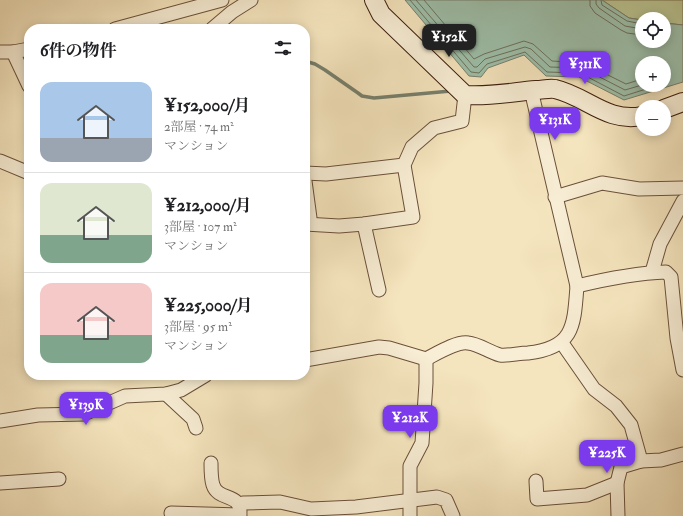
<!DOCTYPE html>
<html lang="ja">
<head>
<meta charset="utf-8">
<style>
  body { margin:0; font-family:"IM FELL Double Pica","Noto Serif JP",serif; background:#f6f6f6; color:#202124; height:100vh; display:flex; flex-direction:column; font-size:15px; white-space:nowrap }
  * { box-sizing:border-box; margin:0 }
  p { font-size:13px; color:#757577 }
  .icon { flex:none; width:22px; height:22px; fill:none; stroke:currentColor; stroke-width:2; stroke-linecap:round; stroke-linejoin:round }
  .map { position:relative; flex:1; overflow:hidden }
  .sheet { position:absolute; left:24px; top:24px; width:286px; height:356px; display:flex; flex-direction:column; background:#fff; border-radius:16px; box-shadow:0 2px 10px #0003 }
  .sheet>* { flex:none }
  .fabs { position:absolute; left:635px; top:12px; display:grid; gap:8px }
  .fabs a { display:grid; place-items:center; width:36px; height:36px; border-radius:50%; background:#fff; box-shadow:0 2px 10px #0003; font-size:20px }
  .price { position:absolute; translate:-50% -34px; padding:0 9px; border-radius:8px; background:#7c3aed; color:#fff; font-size:13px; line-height:26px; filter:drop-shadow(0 1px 2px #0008) }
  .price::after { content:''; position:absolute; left:50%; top:24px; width:12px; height:9px; margin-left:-6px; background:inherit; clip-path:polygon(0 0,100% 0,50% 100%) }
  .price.active { background:#222; color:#fff }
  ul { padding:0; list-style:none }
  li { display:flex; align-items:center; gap:12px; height:100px; padding:0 16px }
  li+li { border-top:1px solid #e0e0e0 }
  li span { display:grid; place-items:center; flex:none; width:112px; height:80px; border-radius:12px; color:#555 }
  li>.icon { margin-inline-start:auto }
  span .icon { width:48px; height:48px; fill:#fffc; stroke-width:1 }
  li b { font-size:17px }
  h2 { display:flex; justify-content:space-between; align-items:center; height:48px; padding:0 16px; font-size:17px }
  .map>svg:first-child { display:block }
  .green { fill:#bac593; stroke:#7c7250 }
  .water { fill:#9dc0ab; stroke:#777f6c; fill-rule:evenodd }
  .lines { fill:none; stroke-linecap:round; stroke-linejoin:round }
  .shore { stroke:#6d6f5c; stroke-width:1 }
  .stream { stroke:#777f6c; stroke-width:3.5 }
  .street-casing { stroke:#6b503a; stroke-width:15 }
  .secondary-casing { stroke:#3d1e0e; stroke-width:20 }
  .street { stroke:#f8eed5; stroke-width:13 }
  .secondary { stroke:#f8eed5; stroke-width:18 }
</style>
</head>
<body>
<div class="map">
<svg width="683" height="516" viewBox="0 0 683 516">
  <rect width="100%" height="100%" fill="#f5e5be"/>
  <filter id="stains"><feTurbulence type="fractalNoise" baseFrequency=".005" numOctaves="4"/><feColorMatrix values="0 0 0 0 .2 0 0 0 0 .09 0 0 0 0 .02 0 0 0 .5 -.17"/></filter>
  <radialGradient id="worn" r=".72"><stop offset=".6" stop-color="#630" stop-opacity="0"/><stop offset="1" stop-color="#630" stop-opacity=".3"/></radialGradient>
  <polygon class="green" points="602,0 683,0 683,25 664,23 664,19 642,20 629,18"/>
  <path class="water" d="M 405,0 L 602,0 L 629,18 L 642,20 L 642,41 L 664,41 L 664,23 L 683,25 L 683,82 L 624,100 L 579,77 L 546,76 L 524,55 L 488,68 L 481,77 L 469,76 ZM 642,63 L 664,63 L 664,85 L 642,85 Z"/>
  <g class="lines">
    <g class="shore">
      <polyline points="410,0 471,72 479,73 487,64 525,52 547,72 580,73 624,96 659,85"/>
      <polyline points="416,0 474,67 477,67 485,59 525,47 531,49 550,67 582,68 625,90 642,85"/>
      <polyline points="424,0 474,59 484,54 524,41 533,44 552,61 584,63 626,84 642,79"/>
      <polyline points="590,0 590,6 595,13 621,30 627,33 642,35"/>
      <polyline points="596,0 596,4 599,8 625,26 642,29"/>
      <polyline points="601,0 602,5 627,21 642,24"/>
    </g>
    <polyline class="stream" points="305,61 315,64 325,70 358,93 362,96 374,98 451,91"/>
    <g class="street-casing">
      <g id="street">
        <polyline points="115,29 222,0"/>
        <polyline points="212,29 232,12 251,0"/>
        <polyline points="0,52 13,52 29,49"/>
        <polyline points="13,52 29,86"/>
        <polyline points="0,161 29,173"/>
        <polyline points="305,173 326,174 404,165"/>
        <polyline points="305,181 310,218"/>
        <polyline points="555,197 602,183 639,189 683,188"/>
        <polyline points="305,224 339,226 364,224 413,217 404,165 412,147 434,128 462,121 465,95"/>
        <polyline points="364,224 379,290"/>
        <polyline points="652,272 660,244 683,201"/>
        <path d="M 577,286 C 606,279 636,273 666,272 L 671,277 L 677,338 L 683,370"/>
        <polyline points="562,343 594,389 616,406 631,425 641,461"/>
        <path d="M 305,360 L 379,347 L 389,348 L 426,359 C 436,354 457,341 468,343 C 479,344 489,352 500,355 C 508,356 519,353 528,353 C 574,348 574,326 577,286 L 531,90"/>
        <polyline points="166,394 193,419 196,428"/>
        <polyline points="0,421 38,415 84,414 125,396 166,394 181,390 206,375"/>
        <path d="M 211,463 C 211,470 211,479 213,485 C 218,501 240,493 240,512"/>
        <polyline points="536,481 537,499 587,495 617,483"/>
        <polyline points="0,483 59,479"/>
        <polyline points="239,505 243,503 280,502 311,509 356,507 437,497 446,500 453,516"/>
        <polyline points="171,513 240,515"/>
        <polyline points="410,516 410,466 422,443 426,383 426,359"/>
        <polyline points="618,516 617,483 621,467 641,461 661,460 683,454"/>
      </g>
    </g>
    <g class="secondary-casing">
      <g id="secondary">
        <path d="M 374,0 L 381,14 L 465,95 C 489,97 513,92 536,90 C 542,90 549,88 555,89 C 586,96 607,123 642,116"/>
        <polyline points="664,109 683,102"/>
      </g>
    </g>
    <use href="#street" class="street"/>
    <use href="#secondary" class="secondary"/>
  </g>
  <rect width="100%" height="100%" filter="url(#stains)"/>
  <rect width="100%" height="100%" fill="url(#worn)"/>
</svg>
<div class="fabs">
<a><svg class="icon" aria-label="locate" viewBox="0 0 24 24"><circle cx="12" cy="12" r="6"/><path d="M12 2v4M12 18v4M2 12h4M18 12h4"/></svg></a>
<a>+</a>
<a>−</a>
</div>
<b class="price active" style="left:449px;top:58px">¥152K</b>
<b class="price" style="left:585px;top:85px">¥311K</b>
<b class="price" style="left:555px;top:141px">¥131K</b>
<b class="price" style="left:86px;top:426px">¥139K</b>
<b class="price" style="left:410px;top:439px">¥212K</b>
<b class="price" style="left:607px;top:474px">¥225K</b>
<section class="sheet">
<h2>6件の物件<svg class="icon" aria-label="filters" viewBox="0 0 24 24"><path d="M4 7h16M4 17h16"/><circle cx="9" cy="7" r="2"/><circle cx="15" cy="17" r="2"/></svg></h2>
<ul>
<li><span style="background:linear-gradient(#a9c7e8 70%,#9aa5b1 0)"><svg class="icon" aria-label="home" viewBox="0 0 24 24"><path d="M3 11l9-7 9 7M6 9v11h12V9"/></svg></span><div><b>¥152,000/月</b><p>2部屋 · 74 m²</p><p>マンション</p></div></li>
<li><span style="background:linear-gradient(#dfe7d0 65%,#7fa58c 0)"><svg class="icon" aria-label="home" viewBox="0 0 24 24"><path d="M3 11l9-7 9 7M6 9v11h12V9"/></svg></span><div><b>¥212,000/月</b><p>3部屋 · 107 m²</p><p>マンション</p></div></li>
<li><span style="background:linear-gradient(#f6c9c9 65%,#7fa58c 0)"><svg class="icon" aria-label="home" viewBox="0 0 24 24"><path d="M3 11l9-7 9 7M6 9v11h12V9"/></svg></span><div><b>¥225,000/月</b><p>3部屋 · 95 m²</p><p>マンション</p></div></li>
</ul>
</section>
</div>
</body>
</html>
